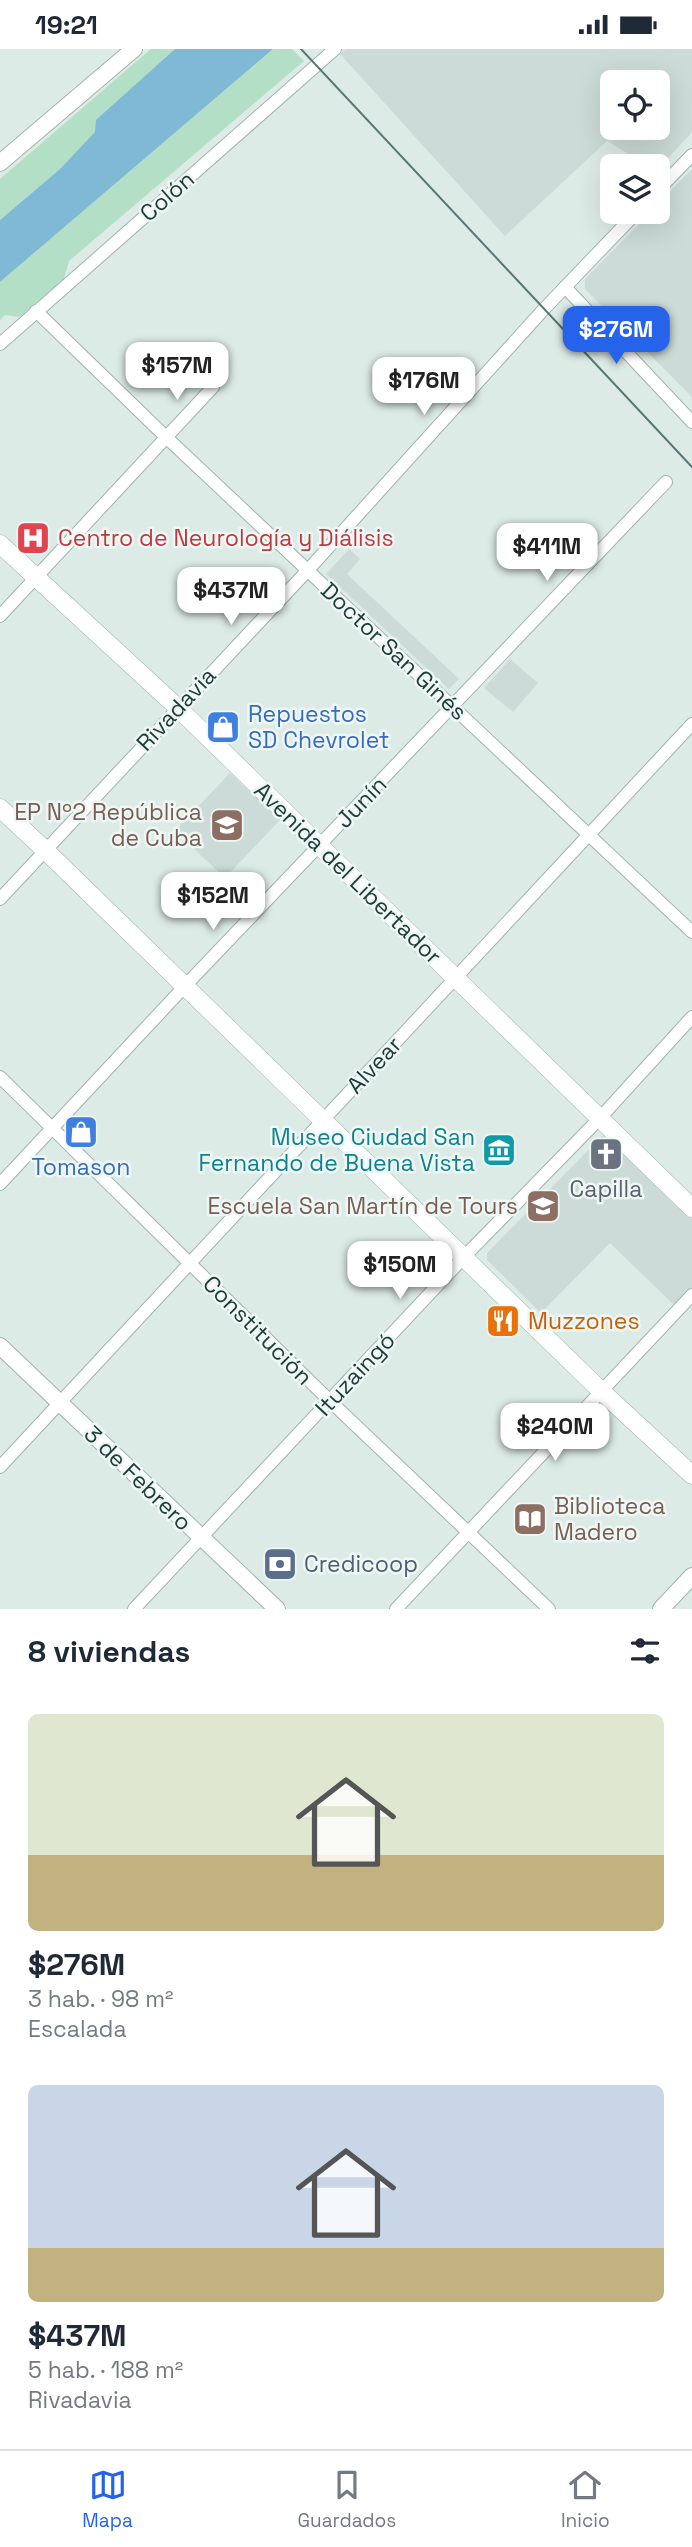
<!DOCTYPE html>
<html lang="es">
<head>
<meta charset="utf-8">
<style>
  body { margin:0; font-family:"Space Grotesk",sans-serif; background:#f2f2f3; color:#1f2937; height:100vh; display:flex; flex-direction:column; font-size:26px; white-space:nowrap }
  * { box-sizing:border-box; margin:0 }
  p { font-size:23px; color:#747a83 }
  .icon { flex:none; width:38px; height:38px; fill:none; stroke:currentColor; stroke-width:2; stroke-linecap:round; stroke-linejoin:round }
  .map { position:relative; height:1560px; overflow:hidden }
  .sheet { display:flex; flex-direction:column; background:#fff; flex:1 }
  .sheet>* { flex:none }
  .tools { position:absolute; left:600px; top:21px; display:grid; gap:14px }
  .tools a { display:grid; place-items:center; width:70px; height:70px; border-radius:10px; background:#fff; box-shadow:0 7px 28px #0002; font-size:35px }
  .price { position:absolute; translate:-50% -60px; padding:0 16px; border-radius:14px; background:#fff; color:#222; font-size:23px; line-height:46px; filter:drop-shadow(0 2px 4px #0008) }
  .price::after { content:''; position:absolute; left:50%; top:42px; width:21px; height:16px; margin-left:-10px; background:inherit; clip-path:polygon(0 0,100% 0,50% 100%) }
  .price.current { background:#2563eb; color:#fff }
  ul { padding:0; list-style:none }
  li { display:grid; align-content:center; gap:14px; height:371px; padding:0 28px }
  li span { display:grid; place-items:center; height:217px; border-radius:10px; color:#555 }
  li>.icon { margin-inline-start:auto }
  span .icon { width:126px; height:126px; fill:#fffc; stroke-width:1 }
  li b { font-size:30px }
  h2 { display:flex; justify-content:space-between; align-items:center; height:84px; padding:0 28px; font-size:30px }
  .status { display:flex; justify-content:space-between; align-items:center; height:49px; padding:0 35px; background:#fff; direction:ltr }
  .status svg { height:19px; fill:currentColor }
  .menu { display:flex; justify-content:space-around; align-items:center; height:98px; border-top:2px solid #e0e1e3; background:#fff; font-size:19px; color:#747a83 }
  .menu a { display:grid; justify-items:center; gap:4px }
  .menu .current { color:#2563eb }
  .map>svg:first-child { display:block }
  .built { fill:#ccdbd7; fill-rule:evenodd }
  .green { fill:#b4dfc7 }
  .water { fill:#7fb9d6 }
  .lines { fill:none; stroke-linecap:round; stroke-linejoin:round }
  .minor-casing { stroke:#a0b3af; stroke-width:14 }
  .tertiary-casing { stroke:#a0b3af; stroke-width:18 }
  .secondary-casing { stroke:#9cb8b2; stroke-width:19 }
  .minor { stroke:#fff; stroke-width:12 }
  .tertiary { stroke:#fff; stroke-width:16 }
  .secondary { stroke:#fff; stroke-width:18 }
  .tram { stroke:#577875; stroke-width:2 }
  .labels { text-anchor:middle; dominant-baseline:central; stroke-width:5; stroke-linejoin:round; paint-order:stroke }
  .street-label { font-size:23px; fill:#1e3c39; stroke:#eef7f4 }
  .health-label { font-size:23px; fill:#be3a42; stroke:#eef7f4; text-anchor:start }
  .shop-label { font-size:23px; fill:#366cbe; stroke:#eef7f4; text-anchor:start }
  .education-label { font-size:23px; fill:#785e54; stroke:#eef7f4; text-anchor:end }
  .culture-label { font-size:23px; fill:#0d838f; stroke:#eef7f4; text-anchor:end }
  .worship-label { font-size:23px; fill:#5b616d; stroke:#eef7f4 }
  .food-label { font-size:23px; fill:#c56008; stroke:#eef7f4; text-anchor:start }
  .service-label { font-size:23px; fill:#4e5e75; stroke:#eef7f4; text-anchor:start }
</style>
</head>
<body>
<div class="status"><b>19:21</b><svg viewBox="0 0 49 12"><path d="M0 12V9h3v3zM5 12V6h3v6zM10 12V3h3v9zM15 12V0h3v12zM26 1h20v11H26zM47 4h2v5h-2z"/></svg></div>
<div class="map">
<svg width="692" height="1560" viewBox="0 0 692 1560">
  <rect width="100%" height="100%" fill="#ddebe7"/>
  <g class="built">
    <path d="M 346,0 L 692,0 L 692,83 L 658,120 L 658,117 L 648,117 L 607,92 L 505,187 L 340,5 ZM 612,33 L 658,33 L 658,79 L 612,79 Z"/>
    <polygon points="692,120 692,348 585,240 585,230 651,163 658,163 658,155"/>
    <polygon points="349,500 360,510 347,525 459,630 449,640 326,525"/>
    <polygon points="510,610 538,634 513,663 484,639"/>
    <polygon points="230,724 280,771 225,829 175,782"/>
    <polygon points="605,1084 692,1170 692,1239 675,1257 610,1194 541,1264 487,1211 487,1204"/>
  </g>
  <g class="green">
    <polygon points="151,0 175,0 97,71 96,83 60,120 0,171 0,130"/>
    <polygon points="273,0 292,0 304,12 69,212 64,230 20,268 5,266 0,271 0,233"/>
  </g>
  <polygon class="water" points="175,0 273,0 0,233 0,171 60,120 95,83 96,71"/>
  <g class="lines">
    <g class="minor-casing">
      <g id="minor">
        <polyline points="658,141 692,106"/>
        <polyline points="565,238 692,373"/>
        <polyline points="36,262 167,389 692,883"/>
        <polyline points="0,295 335,0"/>
        <polyline points="0,567 213,338"/>
        <polyline points="0,850 308,521 544,260 637,163"/>
        <polyline points="0,1028 330,1352 549,1560"/>
        <polyline points="0,1135 184,938 666,433"/>
        <polyline points="0,1418 692,675"/>
        <polyline points="134,1560 463,1209 600,1069 692,968"/>
        <polyline points="396,1560 692,1246"/>
      </g>
    </g>
    <g class="tertiary-casing">
      <g id="tertiary">
        <polyline points="0,114 134,0"/>
        <polyline points="0,1297 277,1560"/>
        <polyline points="661,1560 692,1527"/>
      </g>
    </g>
    <g class="secondary-casing">
      <g id="secondary">
        <polyline points="0,495 177,658 692,1159"/>
        <polyline points="0,759 45,801 600,1341 692,1426"/>
      </g>
    </g>
    <use href="#minor" class="minor"/>
    <use href="#tertiary" class="tertiary"/>
    <use href="#secondary" class="secondary"/>
    <polyline class="tram" points="301,0 692,418"/>
  </g>
  <defs>
    <g id="hospital-square" transform="scale(1.75)"><rect x="-9" y="-9" width="18" height="18" rx="4" fill="#e0444e" stroke="#eef7f4"/><path d="M-5-5h3v3.5h4V-5h3V5h-3V1.5h-4V5h-3Z" fill="#fff"/></g>
    <g id="shop-square" transform="scale(1.75)"><rect x="-9" y="-9" width="18" height="18" rx="4" fill="#3f7fe0" stroke="#eef7f4"/><path d="M-5-2.5h2.3a2.7 3.5 0 0 1 5.4 0H5L5.5 6h-11ZM-1.5-2.5h3a1.5 2.3 0 0 0-3 0Z" fill="#fff"/></g>
    <g id="school-square" transform="scale(1.75)"><rect x="-9" y="-9" width="18" height="18" rx="4" fill="#8d6e63" stroke="#eef7f4"/><path d="M0-5L7-2L0 1L-7-2ZM-4 1L0 2.5L4 1V4Q0 6-4 4Z" fill="#fff"/></g>
    <g id="museum-square" transform="scale(1.75)"><rect x="-9" y="-9" width="18" height="18" rx="4" fill="#0f9aa8" stroke="#eef7f4"/><path d="M0-6L6-3V-2H-6V-3ZM-5-1h2V3h-2ZM-1-1h2V3h-2ZM3-1h2V3H3ZM-6 4H6V6H-6Z" fill="#fff"/></g>
    <g id="church-square" transform="scale(1.75)"><rect x="-9" y="-9" width="18" height="18" rx="4" fill="#6b7280" stroke="#eef7f4"/><path d="M-1.2-6h2.4v3.5h3.3v2.4h-3.3V6h-2.4V-.1h-3.3v-2.4h3.3Z" fill="#fff"/></g>
    <g id="restaurant-square" transform="scale(1.75)"><rect x="-9" y="-9" width="18" height="18" rx="4" fill="#e8710a" stroke="#eef7f4"/><path d="M-5-6h1v4h1v-4h1v4h1v-4h1v5L-1.5 .5V6h-2V.5L-5-1ZM5-6V6H3V1.5H1.5Q1.5-4 5-6Z" fill="#fff"/></g>
    <g id="library-square" transform="scale(1.75)"><rect x="-9" y="-9" width="18" height="18" rx="4" fill="#8d6e63" stroke="#eef7f4"/><path d="M-6-4Q-3-5.5-.7-3.5V5Q-3 3-6 4ZM6-4Q3-5.5 .7-3.5V5Q3 3 6 4Z" fill="#fff"/></g>
    <g id="bank-square" transform="scale(1.75)"><rect x="-9" y="-9" width="18" height="18" rx="4" fill="#5c6f8a" stroke="#eef7f4"/><path d="M-6-4H6V4H-6ZM0-2.3a2.3 2.3 0 1 0 0 4.6a2.3 2.3 0 1 0 0-4.6Z" fill="#fff"/></g>
  </defs>
  <g fill-rule="evenodd">
    <use href="#hospital-square" x="33" y="489"/>
    <use href="#shop-square" x="223" y="678"/>
    <use href="#school-square" x="227" y="776"/>
    <use href="#shop-square" x="81" y="1083"/>
    <use href="#museum-square" x="499" y="1101"/>
    <use href="#church-square" x="606" y="1105"/>
    <use href="#school-square" x="543" y="1157"/>
    <use href="#restaurant-square" x="503" y="1272"/>
    <use href="#library-square" x="530" y="1470"/>
    <use href="#bank-square" x="280" y="1515"/>
  </g>
  <g class="labels">
    <g class="street-label">
      <text transform="translate(167 147) rotate(-41)">Colón</text>
      <text transform="translate(394 602) rotate(43)">Doctor San Ginés</text>
      <text transform="translate(176 660) rotate(-47)">Rivadavia</text>
      <text transform="translate(361 753) rotate(-46)">Junín</text>
      <text transform="translate(348 824) rotate(44)">Avenida del Libertador</text>
      <text transform="translate(374 1016) rotate(-47)">Alvear</text>
      <text transform="translate(258 1281) rotate(45)">Constitución</text>
      <text transform="translate(355 1325) rotate(-47)">Ituzaingó</text>
      <text transform="translate(138 1429) rotate(44)">3 de Febrero</text>
    </g>
    <g class="health-label">
      <text x="58" y="489">Centro de Neurología y Diálisis</text>
    </g>
    <g class="shop-label">
      <text x="248" y="665">Repuestos<tspan x="248" dy="26">SD Chevrolet</tspan></text>
      <text x="81" y="1118" text-anchor="middle">Tomason</text>
    </g>
    <g class="education-label">
      <text x="202" y="763">EP Nº2 República<tspan x="202" dy="26">de Cuba</tspan></text>
      <text x="518" y="1157">Escuela San Martín de Tours</text>
      <text x="554" y="1457" text-anchor="start">Biblioteca<tspan x="554" dy="26">Madero</tspan></text>
    </g>
    <g class="culture-label">
      <text x="475" y="1088">Museo Ciudad San<tspan x="475" dy="26">Fernando de Buena Vista</tspan></text>
    </g>
    <g class="worship-label">
      <text x="606" y="1140">Capilla</text>
    </g>
    <g class="food-label">
      <text x="528" y="1272">Muzzones</text>
    </g>
    <g class="service-label">
      <text x="304" y="1515">Credicoop</text>
    </g>
  </g>
</svg>
<div class="tools">
<a><svg class="icon" aria-label="locate" viewBox="0 0 24 24"><circle cx="12" cy="12" r="6"/><path d="M12 2v4M12 18v4M2 12h4M18 12h4"/></svg></a>
<a><svg class="icon" aria-label="layers" viewBox="0 0 24 24"><path d="M12 4l9 5-9 5-9-5zM3 14l9 5 9-5"/></svg></a>
</div>
<b class="price current" style="left:616px;top:317px">$276M</b>
<b class="price" style="left:177px;top:353px">$157M</b>
<b class="price" style="left:424px;top:368px">$176M</b>
<b class="price" style="left:547px;top:534px">$411M</b>
<b class="price" style="left:231px;top:578px">$437M</b>
<b class="price" style="left:213px;top:883px">$152M</b>
<b class="price" style="left:400px;top:1252px">$150M</b>
<b class="price" style="left:555px;top:1414px">$240M</b>
</div>
<section class="sheet">
<h2>8 viviendas<svg class="icon" aria-label="filters" viewBox="0 0 24 24"><path d="M4 7h16M4 17h16"/><circle cx="9" cy="7" r="2"/><circle cx="15" cy="17" r="2"/></svg></h2>
<ul>
<li><span style="background:linear-gradient(#dfe7d0 65%,#c2b280 0)"><svg class="icon" aria-label="home" viewBox="0 0 24 24"><path d="M3 11l9-7 9 7M6 9v11h12V9"/></svg></span><div><b>$276M</b><p>3 hab. · 98 m²</p><p>Escalada</p></div></li>
<li><span style="background:linear-gradient(#c9d6e8 75%,#c2b280 0)"><svg class="icon" aria-label="home" viewBox="0 0 24 24"><path d="M3 11l9-7 9 7M6 9v11h12V9"/></svg></span><div><b>$437M</b><p>5 hab. · 188 m²</p><p>Rivadavia</p></div></li>
</ul>
</section>
<nav class="menu">
<a class="current"><svg class="icon" aria-label="map" viewBox="0 0 24 24"><path d="M3 6l6-2 6 2 6-2v14l-6 2-6-2-6 2zM9 4v14M15 6v14"/></svg>Mapa</a>
<a><svg class="icon" aria-label="saved" viewBox="0 0 24 24"><path d="M7 4h10v16l-5-4-5 4z"/></svg>Guardados</a>
<a><svg class="icon" aria-label="home" viewBox="0 0 24 24"><path d="M3 11l9-7 9 7M6 9v11h12V9"/></svg>Inicio</a>
</nav>
</body>
</html>
